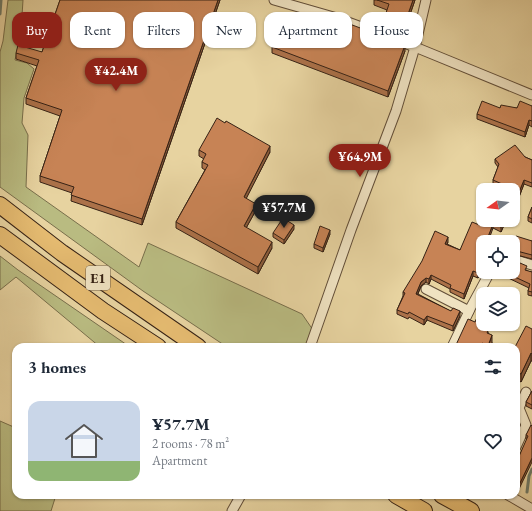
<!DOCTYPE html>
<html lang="en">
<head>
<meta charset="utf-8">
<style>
  body { margin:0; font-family:"EB Garamond",serif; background:#f6f6f7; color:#1f2937; height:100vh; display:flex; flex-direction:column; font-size:15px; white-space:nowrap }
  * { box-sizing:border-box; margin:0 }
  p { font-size:13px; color:#747a83 }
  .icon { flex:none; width:22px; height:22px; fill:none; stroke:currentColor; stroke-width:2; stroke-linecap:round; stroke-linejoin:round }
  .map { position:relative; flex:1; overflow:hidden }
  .details { position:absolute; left:12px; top:343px; width:508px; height:156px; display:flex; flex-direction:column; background:#fff; border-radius:12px; box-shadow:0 1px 3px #0004 }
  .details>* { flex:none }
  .guide { position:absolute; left:12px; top:12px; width:508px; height:36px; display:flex; gap:8px }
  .needle { width:26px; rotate:256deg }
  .tools { position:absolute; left:476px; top:183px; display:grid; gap:8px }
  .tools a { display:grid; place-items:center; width:44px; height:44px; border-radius:8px; background:#fff; box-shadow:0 1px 3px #0004; font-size:20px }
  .price { position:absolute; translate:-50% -34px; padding:0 9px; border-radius:14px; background:#8f2418; color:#fff; font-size:13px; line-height:26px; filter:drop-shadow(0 1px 2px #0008) }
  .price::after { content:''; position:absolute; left:50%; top:24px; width:12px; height:9px; margin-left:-6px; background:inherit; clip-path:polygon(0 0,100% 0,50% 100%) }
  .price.current { background:#222; color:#fff }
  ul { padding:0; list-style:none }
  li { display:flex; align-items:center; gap:12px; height:100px; padding:0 16px }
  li+li { border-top:1px solid #e0e1e3 }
  li span { display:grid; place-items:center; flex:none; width:112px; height:80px; border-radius:12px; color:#555 }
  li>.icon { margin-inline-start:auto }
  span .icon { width:48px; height:48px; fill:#fffc; stroke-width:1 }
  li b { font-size:17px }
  h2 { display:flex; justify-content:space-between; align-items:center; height:48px; padding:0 16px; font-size:17px }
  .tag { padding:0 14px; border-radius:12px; background:#fff; box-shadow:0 1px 3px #0004; font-size:14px; line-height:36px }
  .tag.current { background:#8f2418; color:#fff }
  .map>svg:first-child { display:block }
  .green { fill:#b9bb81; stroke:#786e4b }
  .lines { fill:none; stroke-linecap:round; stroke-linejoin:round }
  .stream { stroke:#707c69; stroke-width:3 }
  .minor-casing { stroke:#624e38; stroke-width:11 }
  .motorway-casing { stroke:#362215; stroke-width:18 }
  .minor { stroke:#efe2c1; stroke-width:9 }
  .motorway { stroke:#e4ba70; stroke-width:16 }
  .wall { fill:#ab7149; stroke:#362215 }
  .shaded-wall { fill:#8b5c3c; stroke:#362215 }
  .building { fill:#c78355; stroke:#362215 }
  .labels { text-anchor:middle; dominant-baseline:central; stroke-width:3; stroke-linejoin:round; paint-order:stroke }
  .shield { fill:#efe2c1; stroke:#6e5c49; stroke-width:1 }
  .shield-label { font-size:14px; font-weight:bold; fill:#362215 }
</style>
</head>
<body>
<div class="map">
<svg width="532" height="511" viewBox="0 0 532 511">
  <rect width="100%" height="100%" fill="#e7d3a0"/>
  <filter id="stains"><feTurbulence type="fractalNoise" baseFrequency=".005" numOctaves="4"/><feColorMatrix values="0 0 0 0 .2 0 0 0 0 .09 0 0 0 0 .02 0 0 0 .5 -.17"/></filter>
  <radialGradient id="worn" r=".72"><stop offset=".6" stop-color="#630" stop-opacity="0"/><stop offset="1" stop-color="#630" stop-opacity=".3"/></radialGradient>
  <g class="green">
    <polygon points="8,0 23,0 21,32 15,60 27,63 34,69 24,98 22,123 28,135 26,187 139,267 148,243 302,314 313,330 306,347 227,347 143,291 0,187 0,52 3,41"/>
    <polygon points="0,256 18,270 130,347 100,347 16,277 0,290"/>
    <polygon points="0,421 16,428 16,495 56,495 51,511 0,511"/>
  </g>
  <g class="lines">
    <g class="stream">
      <polyline points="0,14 1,0"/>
      <polyline points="527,492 529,476 532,469"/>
    </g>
    <g class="minor-casing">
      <g id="minor">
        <polyline points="274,0 337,18 415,47 532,95"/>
        <polyline points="513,259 532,265"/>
        <polyline points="426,289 469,311"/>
        <polyline points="310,347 351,230 396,111 415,47 426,0"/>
        <polyline points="452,347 471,307 490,272"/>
        <polyline points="516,447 526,425 519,408 526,392"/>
        <polyline points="508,495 532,509"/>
        <polyline points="232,511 241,495"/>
      </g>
    </g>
    <g class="motorway-casing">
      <g id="motorway">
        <polyline points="0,205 62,253 198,347"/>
        <polyline points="0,235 103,311 158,347"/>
        <polyline points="396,495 424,511"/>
        <polyline points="442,495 471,511"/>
      </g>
    </g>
    <use href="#minor" class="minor"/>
    <use href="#motorway" class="motorway"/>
  </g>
  <g class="wall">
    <polygon points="60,0 220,0 142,225 71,201 72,193 40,182 40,176 60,116 26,104 26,98 37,66 16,59 16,53 42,52"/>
    <polygon points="374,0 415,0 406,26 386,19 386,13 387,10 374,5"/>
    <polygon points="321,31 405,51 388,97 272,53 272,47 298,35"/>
    <polygon points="532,106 532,127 529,125 525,137 477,119 477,114 500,108 517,108"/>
    <polygon points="199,150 270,152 246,198 256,210 246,228 272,248 258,274 176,228 176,222 205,170 202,168 202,162 204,159 199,156"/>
    <polygon points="525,157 532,160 532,187 524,184 519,197 514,195 513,197 513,190 501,188 493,185 493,180 498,167 495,163 495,159"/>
    <polygon points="532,207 532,223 528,221 528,217"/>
    <polygon points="506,220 501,232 493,228 483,242 478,278 473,276 464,299 450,292 450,289 431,279 429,284 426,282 421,286 418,294 460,316 453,331 427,320 424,325 409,317 408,319 397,314 397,310 403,296 403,292 448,242 447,244 460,250 482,226"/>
    <polygon points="294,229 284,244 273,237 273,233"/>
    <polygon points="330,234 323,252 314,248 314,244"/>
    <polygon points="532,241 532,259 513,254 513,244"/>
    <polygon points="527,270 527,271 532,272 532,296 528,295 528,291 529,288 500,274 500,272 513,272"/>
    <polygon points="475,322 486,324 485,327 489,334 492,343 491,347 455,347"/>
    <polygon points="532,329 532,361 531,361 521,382 516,379 516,347"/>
    <polygon points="532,391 532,409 526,406 526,402"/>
    <polygon points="532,426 519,489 516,487 516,463 527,440 526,439 526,435"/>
  </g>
  <g class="shaded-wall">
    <polygon points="218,0 220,0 142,225 142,219"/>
    <polygon points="413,0 415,0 406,26 406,20"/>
    <polygon points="405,45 405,51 388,97 388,91"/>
    <polygon points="529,120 529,125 525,137 525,132"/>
    <polygon points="270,146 270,152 244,203 244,197"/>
    <polygon points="524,180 524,184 519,197 519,192"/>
    <polygon points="256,204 256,210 244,232 244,226"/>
    <polygon points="504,220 506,220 506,221 501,232 501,227"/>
    <polygon points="493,224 493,228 488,242 486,242"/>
    <polygon points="294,225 294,229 284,244 284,240"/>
    <polygon points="330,230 330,234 323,252 323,248"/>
    <polygon points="448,237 448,242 445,248 445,244"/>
    <polygon points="272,242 272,248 258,274 258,267"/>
    <polygon points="483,265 483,270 478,278 478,273"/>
    <polygon points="473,271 473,276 464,299 464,294"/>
    <polygon points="431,275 431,279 429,284 429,279"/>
    <polygon points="426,278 426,282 421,286 416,298 416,294 421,282"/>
    <polygon points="460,311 460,316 453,331 453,326"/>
    <polygon points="427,316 427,320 424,325 424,320"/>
    <polygon points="483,324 486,324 486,326 482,334 482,326"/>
    <polygon points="492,335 492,343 491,347 488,347"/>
    <polygon points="531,353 531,361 521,382 521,374"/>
    <polygon points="532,458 532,462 519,489 519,485"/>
  </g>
  <g class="building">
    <polygon points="60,0 218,0 142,219 71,195 74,187 40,176 62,110 26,98 39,60 16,53 18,45 42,52"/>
    <polygon points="377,0 413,0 406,20 386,13 389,4"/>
    <polygon points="326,15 405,45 388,91 272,47 279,28 298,35 302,24 321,31"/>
    <polygon points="482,101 500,108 501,105 517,108 520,101 532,106 532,121 529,120 525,132 477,114"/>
    <polygon points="217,118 225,123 226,121 270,146 244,197 256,204 244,226 272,242 258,267 176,222 208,165 202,162 206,154 199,150"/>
    <polygon points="515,145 525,157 532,160 532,183 524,180 519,192 514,190 513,192 513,190 500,190 502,184 493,180 499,164 495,159"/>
    <polygon points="532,207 532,219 528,217"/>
    <polygon points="283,218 294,225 284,240 273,233"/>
    <polygon points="485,220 504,220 501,227 493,224 486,242 483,242 483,265 478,273 473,271 464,294 450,288 451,285 431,275 429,279 426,278 421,282 416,294 451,311 453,308 460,311 453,326 427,316 424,320 409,312 408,314 397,310 405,293 403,292 422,261 435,231 448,237 445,244 460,250 472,222 482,226"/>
    <polygon points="320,226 330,230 323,248 314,244"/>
    <polygon points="516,236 532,241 532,255 513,250 513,244"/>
    <polygon points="513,260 527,266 525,270 532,272 532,292 528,291 530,284 504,272 513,272"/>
    <polygon points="491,289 501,294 489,294"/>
    <polygon points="478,315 483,317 483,323 482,326 489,329 487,333 492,335 488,346 482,343 480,347 455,347 468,319 475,322"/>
    <polygon points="526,326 532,329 532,354 531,353 521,374 516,372 516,347 515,347"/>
    <polygon points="532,391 532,405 526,402"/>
    <polygon points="531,425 532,426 532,458 519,485 516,483 516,463 528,436 526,435"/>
  </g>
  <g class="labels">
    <rect class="shield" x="86" y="266" width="24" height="24" rx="3"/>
    <g class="shield-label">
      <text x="98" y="278">E1</text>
    </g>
  </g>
  <rect width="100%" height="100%" filter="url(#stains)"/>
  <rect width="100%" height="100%" fill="url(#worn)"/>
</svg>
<div class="tools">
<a><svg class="needle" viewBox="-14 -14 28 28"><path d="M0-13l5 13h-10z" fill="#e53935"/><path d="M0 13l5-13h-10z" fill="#747a83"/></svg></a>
<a><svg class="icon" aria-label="locate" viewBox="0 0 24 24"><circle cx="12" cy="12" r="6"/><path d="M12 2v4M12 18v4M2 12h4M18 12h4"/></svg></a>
<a><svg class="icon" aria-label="layers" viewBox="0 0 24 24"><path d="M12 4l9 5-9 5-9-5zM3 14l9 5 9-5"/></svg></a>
</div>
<b class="price" style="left:116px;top:92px">¥42.4M</b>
<b class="price" style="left:360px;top:178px">¥64.9M</b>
<b class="price current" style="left:284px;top:229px">¥57.7M</b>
<div class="guide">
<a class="tag current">Buy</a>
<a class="tag">Rent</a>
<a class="tag">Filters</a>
<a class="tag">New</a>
<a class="tag">Apartment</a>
<a class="tag">House</a>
</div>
<section class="details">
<h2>3 homes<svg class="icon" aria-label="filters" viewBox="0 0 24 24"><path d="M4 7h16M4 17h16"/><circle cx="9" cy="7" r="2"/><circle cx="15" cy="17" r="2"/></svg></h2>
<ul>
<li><span style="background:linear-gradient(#c9d6e8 75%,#8fb573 0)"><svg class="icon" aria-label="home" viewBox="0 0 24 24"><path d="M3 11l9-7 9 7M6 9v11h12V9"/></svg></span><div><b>¥57.7M</b><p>2 rooms · 78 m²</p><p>Apartment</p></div><svg class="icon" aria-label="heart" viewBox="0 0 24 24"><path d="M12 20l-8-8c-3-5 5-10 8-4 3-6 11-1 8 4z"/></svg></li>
</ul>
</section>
</div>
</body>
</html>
